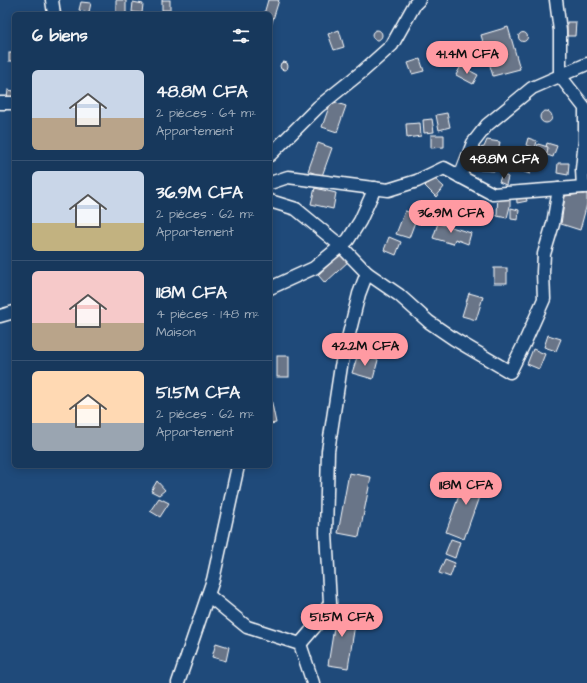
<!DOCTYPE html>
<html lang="fr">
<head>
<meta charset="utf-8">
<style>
  body { margin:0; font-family:"Architects Daughter",sans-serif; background:#244365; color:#f1f3f6; height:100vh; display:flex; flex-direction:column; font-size:15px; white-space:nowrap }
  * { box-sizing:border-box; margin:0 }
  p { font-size:13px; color:#9eacbb }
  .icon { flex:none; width:22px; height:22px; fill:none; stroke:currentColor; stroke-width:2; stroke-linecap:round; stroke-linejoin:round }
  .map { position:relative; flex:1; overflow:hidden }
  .side { position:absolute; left:12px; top:12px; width:260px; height:456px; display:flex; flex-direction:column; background:#17385c; border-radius:6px; box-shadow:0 2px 10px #0003,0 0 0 1px #365272 }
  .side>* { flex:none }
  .price { position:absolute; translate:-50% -34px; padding:0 9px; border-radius:14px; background:#ff9aa2; color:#111; font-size:13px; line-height:26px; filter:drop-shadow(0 1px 2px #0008) }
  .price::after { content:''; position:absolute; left:50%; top:24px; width:12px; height:9px; margin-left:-6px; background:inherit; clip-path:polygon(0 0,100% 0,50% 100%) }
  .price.selected { background:#222; color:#fff }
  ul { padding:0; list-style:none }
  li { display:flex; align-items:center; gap:12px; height:100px; padding:0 20px }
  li+li { border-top:1px solid #365272 }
  li span { display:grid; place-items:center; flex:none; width:112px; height:80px; border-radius:6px; color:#555 }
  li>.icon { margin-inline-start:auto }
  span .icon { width:48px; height:48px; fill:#fffc; stroke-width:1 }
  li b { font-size:17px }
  h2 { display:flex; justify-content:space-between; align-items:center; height:48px; padding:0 20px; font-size:17px }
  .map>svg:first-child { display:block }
  .building { fill:#697488; stroke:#fff }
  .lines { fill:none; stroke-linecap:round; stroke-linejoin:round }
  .street-casing { stroke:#fff; stroke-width:15 }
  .street { stroke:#1f4a7a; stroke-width:12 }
</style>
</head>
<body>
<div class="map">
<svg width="587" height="683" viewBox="0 0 587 683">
  <rect width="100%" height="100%" fill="#1f4a7a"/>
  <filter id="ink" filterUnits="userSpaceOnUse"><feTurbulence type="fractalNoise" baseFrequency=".025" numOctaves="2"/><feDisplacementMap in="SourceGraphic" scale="8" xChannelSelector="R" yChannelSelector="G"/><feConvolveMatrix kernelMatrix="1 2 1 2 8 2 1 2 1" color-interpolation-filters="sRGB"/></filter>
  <g filter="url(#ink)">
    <g class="building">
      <rect x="116" y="0" width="10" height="14"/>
      <rect x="162" y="0" width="8" height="10"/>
      <polygon points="268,0 279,0 270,29 270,14 264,14"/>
      <polygon points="81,2 91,3 89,12 79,10"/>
      <polygon points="133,2 143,4 142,13 132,12"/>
      <polygon points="567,22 576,22 575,36 567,36"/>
      <polygon points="508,27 520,69 493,76 481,35"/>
      <polygon points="339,30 344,47 334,50 328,34"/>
      <circle cx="377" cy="35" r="5"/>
      <circle cx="523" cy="37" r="4.5"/>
      <polygon points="439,42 461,57 454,66 433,51"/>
      <rect x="9" y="53" width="5" height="8"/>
      <polygon points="420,59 424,71 412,74 408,63"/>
      <circle cx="284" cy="66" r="4"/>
      <polygon points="461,66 478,75 473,84 456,75"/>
      <polygon points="8,90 14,91 14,99 7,98"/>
      <polygon points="331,101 346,106 337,132 322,127"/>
      <circle cx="546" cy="117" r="6"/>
      <polygon points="447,113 450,127 439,130 436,115"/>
      <polygon points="432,119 434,132 424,133 423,120"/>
      <polygon points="420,123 421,136 407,138 406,124"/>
      <polygon points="431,135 444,135 444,147 431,148"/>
      <polygon points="528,138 537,141 535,148 526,145"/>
      <polygon points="487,140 500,142 494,171 480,170 482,161 475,157 477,148 484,147"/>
      <polygon points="318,143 332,148 322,176 308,171"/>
      <polygon points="547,143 557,146 553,157 544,154"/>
      <polygon points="538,144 548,147 547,154 536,152"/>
      <polygon points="558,163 569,163 568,175 557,173"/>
      <polygon points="526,167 531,168 530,174 524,172"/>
      <polygon points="502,174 508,177 506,185 499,182"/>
      <polygon points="433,177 444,187 436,197 425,186"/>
      <polygon points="524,187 527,201 517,203 516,189"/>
      <polygon points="315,188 336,193 333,209 311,204"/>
      <polygon points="498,190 510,190 510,206 507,218 497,216"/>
      <polygon points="587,193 587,204 580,230 561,224 565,196"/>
      <polygon points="511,208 519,210 518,220 511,219"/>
      <polygon points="405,211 418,214 409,238 396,234"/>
      <polygon points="438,223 471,233 468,244 455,239 453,244 433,238"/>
      <polygon points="389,237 401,242 396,255 384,250"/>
      <polygon points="342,252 350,260 325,283 318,275"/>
      <rect x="494" y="268" width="13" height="15"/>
      <polygon points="469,293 483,297 476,320 462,316"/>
      <polygon points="548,335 561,339 556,351 544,347"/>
      <polygon points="533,349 545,354 539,369 527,364"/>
      <polygon points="358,354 378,360 373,379 352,373"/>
      <rect x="277" y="356" width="12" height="21"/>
      <polygon points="270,394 276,423 270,424"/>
      <polygon points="349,473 371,477 359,537 338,533"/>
      <polygon points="467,473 485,480 464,539 446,532"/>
      <polygon points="157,481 165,490 159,495 151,491"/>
      <polygon points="159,498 169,503 160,517 150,511"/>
      <polygon points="451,539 460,542 455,558 445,554"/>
      <polygon points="445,559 455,563 450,577 439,573"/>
      <polygon points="337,609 357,612 348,668 328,665"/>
      <polygon points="216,643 229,647 226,661 212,657"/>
    </g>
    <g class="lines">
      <g class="street-casing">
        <g id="street">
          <polyline points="52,0 54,14"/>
          <polyline points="556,0 560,31 560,76 585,108 585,140 582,169 583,187 587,187"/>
          <polyline points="0,103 14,103"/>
          <polyline points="270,155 318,107 363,71 392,45 415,4 419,0"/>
          <polyline points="460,177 473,143 487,125 532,88 587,64"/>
          <polyline points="270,183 288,177 388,190 417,181 444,168 493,194 559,189"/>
          <polyline points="270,201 296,209 341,246 367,273"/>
          <polyline points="270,288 314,268 348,240 360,221 375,188"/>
          <polyline points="0,316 14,312"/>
          <polyline points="208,595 247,627 300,644 313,683"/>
          <polyline points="300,644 318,623 330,603 326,533 328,451 341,366 359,294 367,273 399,295 429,322 454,339 510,372 524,344 544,299 543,272 544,254 553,224 559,189 583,187"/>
          <polyline points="178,683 213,580 238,466"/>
        </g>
      </g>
      <use href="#street" class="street"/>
    </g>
  </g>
</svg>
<b class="price" style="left:467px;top:75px">41.4M CFA</b>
<b class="price selected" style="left:504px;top:180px">48.8M CFA</b>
<b class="price" style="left:451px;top:234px">36.9M CFA</b>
<b class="price" style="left:365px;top:367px">42.2M CFA</b>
<b class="price" style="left:466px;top:506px">118M CFA</b>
<b class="price" style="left:342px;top:638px">51.5M CFA</b>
<section class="side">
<h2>6 biens<svg class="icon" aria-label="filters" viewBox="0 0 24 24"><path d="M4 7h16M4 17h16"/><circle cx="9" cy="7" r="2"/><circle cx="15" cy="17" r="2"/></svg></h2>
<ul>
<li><span style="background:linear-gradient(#c9d6e8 60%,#b9a48a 0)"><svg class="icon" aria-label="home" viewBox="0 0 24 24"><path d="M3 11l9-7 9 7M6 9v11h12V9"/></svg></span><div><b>48.8M CFA</b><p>2 pièces · 64 m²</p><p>Appartement</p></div></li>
<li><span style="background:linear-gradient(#c9d6e8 65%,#c2b280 0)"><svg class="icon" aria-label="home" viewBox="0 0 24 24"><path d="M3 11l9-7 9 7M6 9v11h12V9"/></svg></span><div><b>36.9M CFA</b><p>2 pièces · 62 m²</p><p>Appartement</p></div></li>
<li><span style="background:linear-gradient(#f6c9c9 65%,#b9a48a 0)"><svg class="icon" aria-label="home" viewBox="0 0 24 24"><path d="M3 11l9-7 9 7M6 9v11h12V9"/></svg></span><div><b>118M CFA</b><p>4 pièces · 148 m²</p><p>Maison</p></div></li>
<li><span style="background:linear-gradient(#ffd9b3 65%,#9aa5b1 0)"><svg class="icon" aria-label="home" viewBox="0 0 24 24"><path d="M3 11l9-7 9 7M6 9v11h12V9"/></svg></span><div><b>51.5M CFA</b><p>2 pièces · 62 m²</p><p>Appartement</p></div></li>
</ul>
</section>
</div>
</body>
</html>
